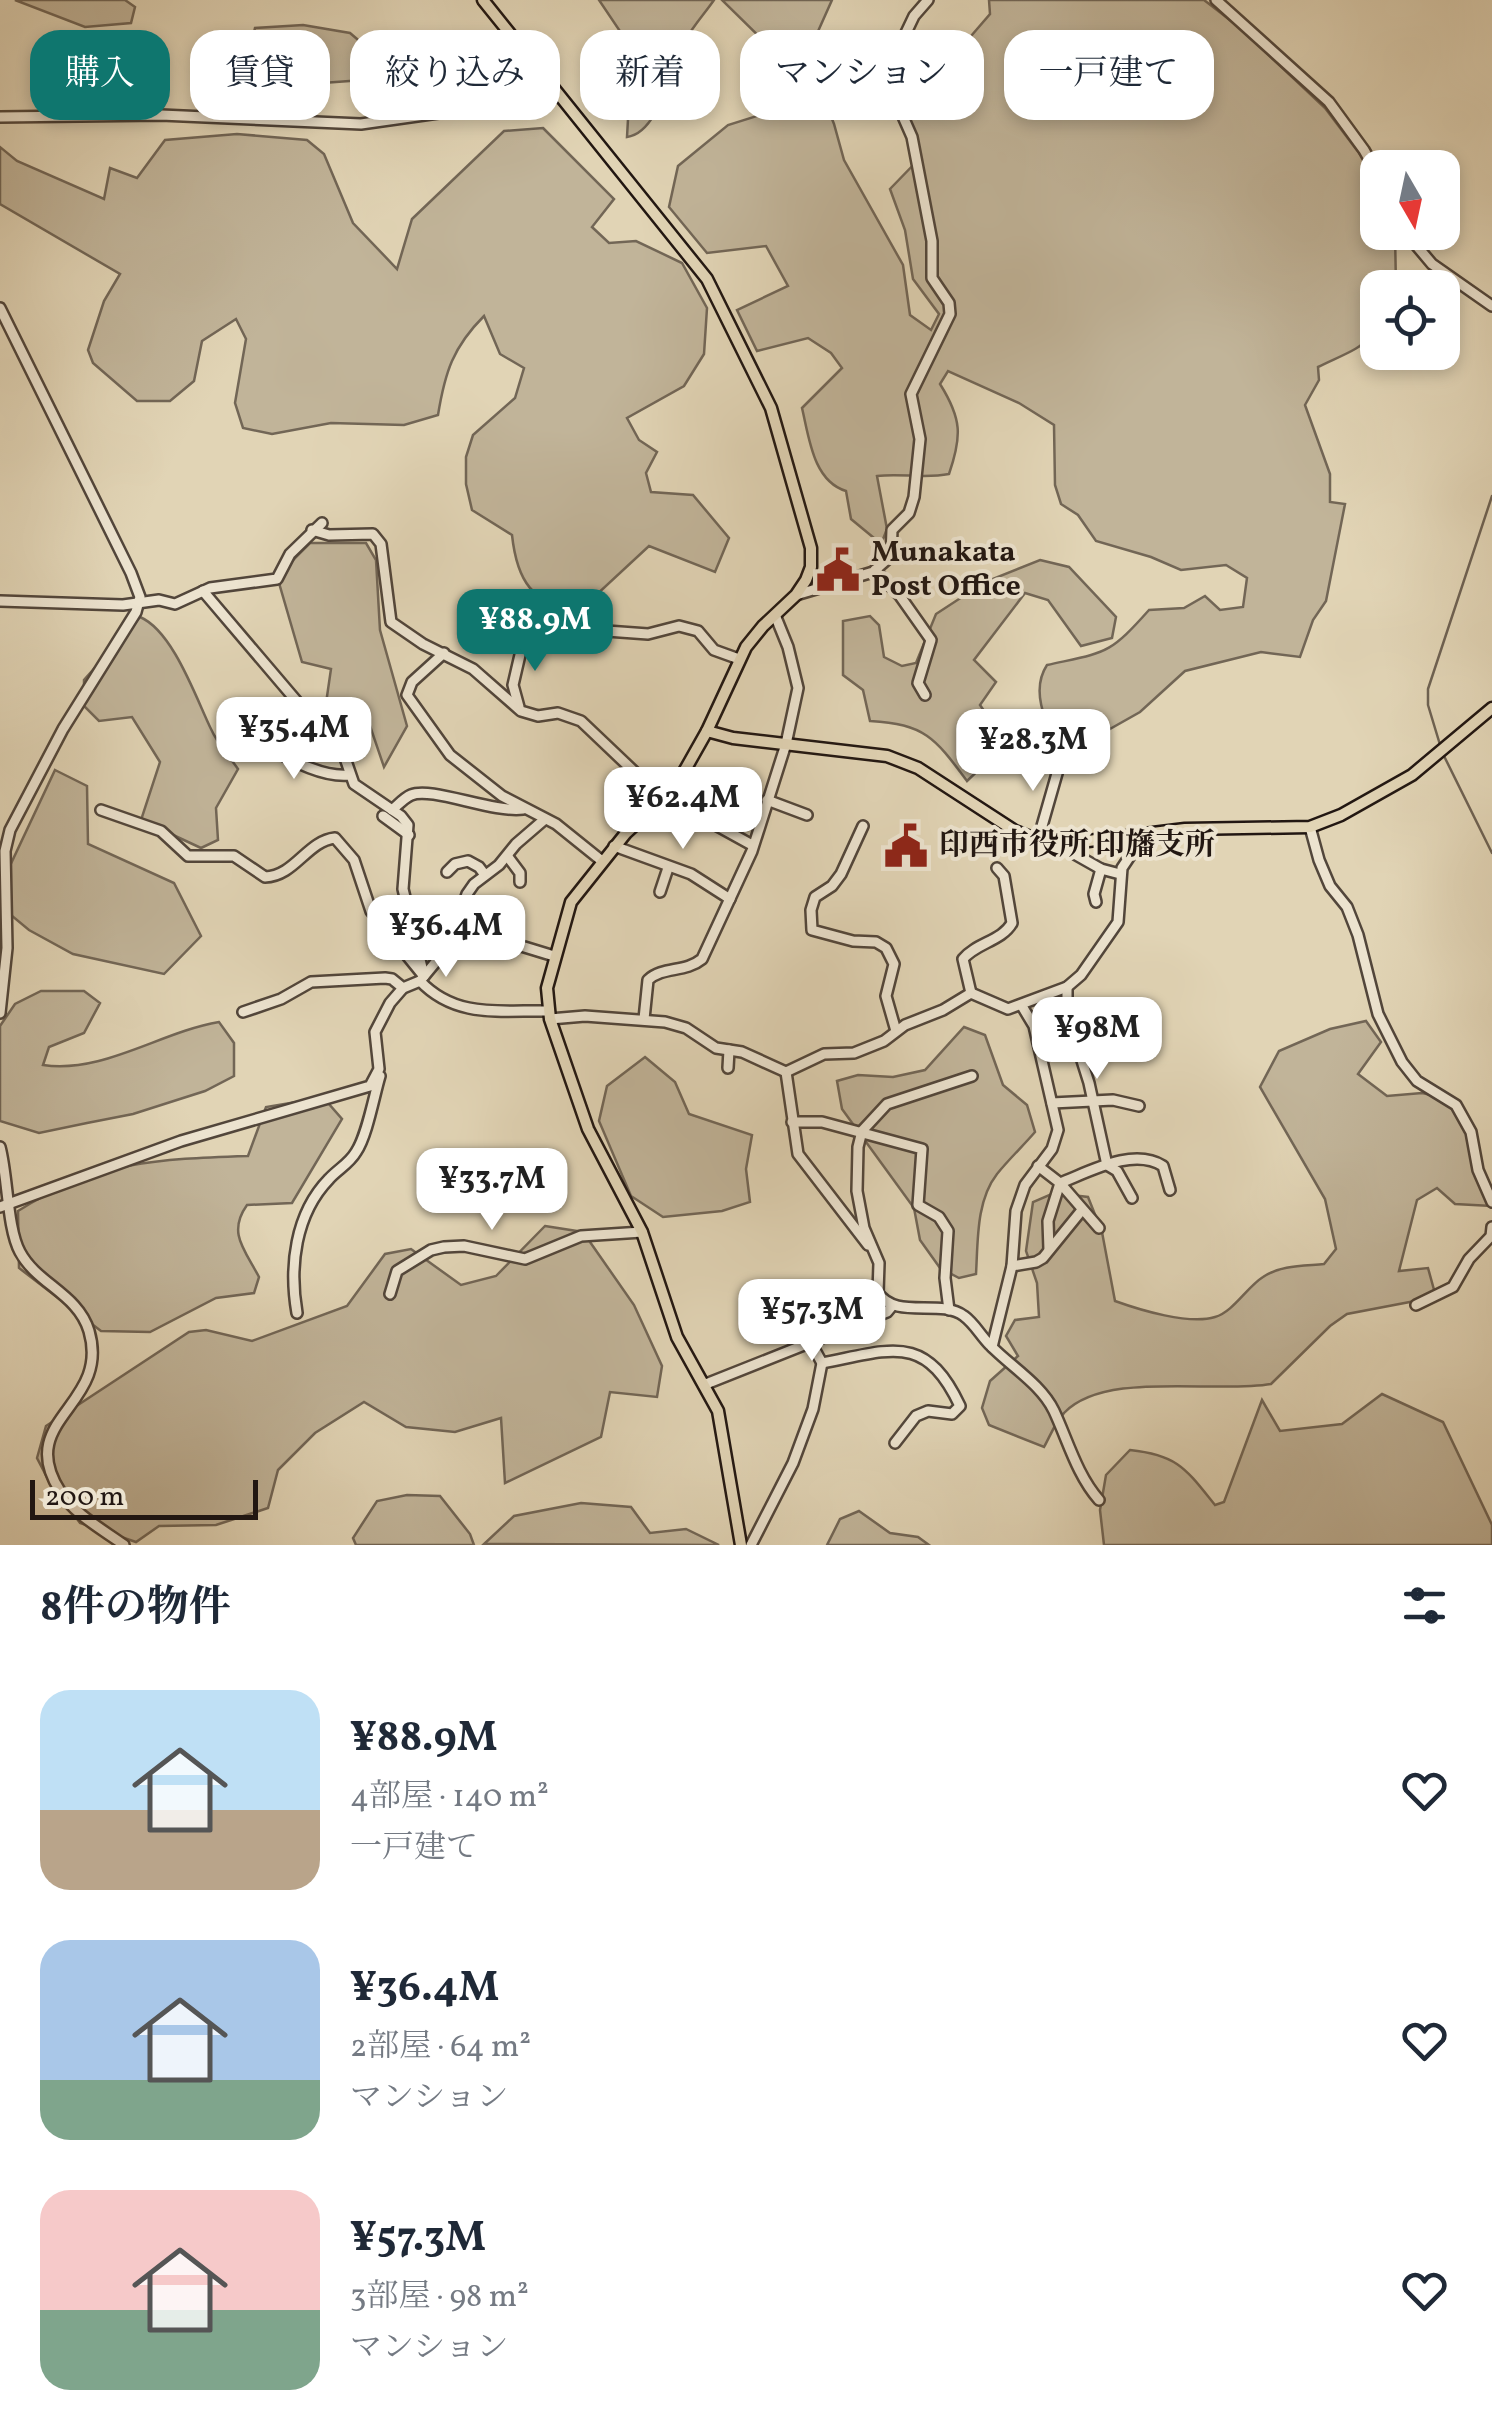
<!DOCTYPE html>
<html lang="ja">
<head>
<meta charset="utf-8">
<style>
  body { margin:0; font-family:Vollkorn,"Noto Serif JP",serif; background:#f2f2f3; color:#1f2937; height:100vh; display:flex; flex-direction:column; font-size:38px; white-space:nowrap }
  * { box-sizing:border-box; margin:0 }
  p { font-size:32px; color:#747a83 }
  .icon { flex:none; width:55px; height:55px; fill:none; stroke:currentColor; stroke-width:2; stroke-linecap:round; stroke-linejoin:round }
  .map { position:relative; height:1545px; overflow:hidden }
  .drawer { display:flex; flex-direction:column; background:#fff; flex:1 }
  .drawer>* { flex:none }
  .top-card { position:absolute; left:30px; top:30px; width:1432px; height:90px; display:flex; gap:20px }
  .needle { width:65px; rotate:171deg }
  .buttons { position:absolute; left:1360px; top:150px; display:grid; gap:20px }
  .buttons a { display:grid; place-items:center; width:100px; height:100px; border-radius:20px; background:#fff; box-shadow:0 5px 15px #0003; font-size:50px }
  .scale { position:absolute; left:30px; bottom:25px; width:228px; box-sizing:border-box; padding-left:10px; border:5px solid #221712; border-top:0; font-size:28px; line-height:35px; white-space:nowrap; color:#221712; -webkit-text-stroke:8px #ece3cf; paint-order:stroke }
  .price { position:absolute; translate:-50% -85px; padding:0 22px; border-radius:20px; background:#fff; color:#222; font-size:32px; line-height:65px; filter:drop-shadow(0 2px 5px #0008) }
  .price::after { content:''; position:absolute; left:50%; top:60px; width:30px; height:22px; margin-left:-15px; background:inherit; clip-path:polygon(0 0,100% 0,50% 100%) }
  .price.on { background:#0f766e; color:#fff }
  ul { padding:0; list-style:none }
  li { display:flex; align-items:center; gap:30px; height:250px; padding:0 40px }
  li span { display:grid; place-items:center; flex:none; width:280px; height:200px; border-radius:30px; color:#555 }
  li>.icon { margin-inline-start:auto }
  span .icon { width:120px; height:120px; fill:#fffc; stroke-width:1 }
  li b { font-size:42px }
  h2 { display:flex; justify-content:space-between; align-items:center; height:120px; padding:0 40px; font-size:42px }
  .tag { padding:0 35px; border-radius:30px; background:#fff; box-shadow:0 5px 15px #0003; font-size:35px; line-height:90px }
  .tag.on { background:#0f766e; color:#fff }
  .map>svg:first-child { display:block }
  .green { fill:#c1b499; stroke:#726656; stroke-width:2.5 }
  .lines { fill:none; stroke-linecap:round; stroke-linejoin:round }
  .stream { stroke:#6e6253; stroke-width:2.5 }
  .minor-casing { stroke:#52463b; stroke-width:14 }
  .major-casing { stroke:#221712; stroke-width:15 }
  .minor { stroke:#ece3cf; stroke-width:9 }
  .major { stroke:#e1d4b5; stroke-width:10 }
  .labels { text-anchor:middle; dominant-baseline:central; stroke-width:8; stroke-linejoin:round; paint-order:stroke }
  .poi-label { font-size:30px; font-weight:bold; fill:#221712; stroke:#ece3cf; text-anchor:start }
</style>
</head>
<body>
<div class="map">
<svg width="1492" height="1545" viewBox="0 0 1492 1545">
  <rect width="100%" height="100%" fill="#e1d4b5"/>
  <filter id="stains"><feTurbulence type="fractalNoise" baseFrequency=".002" numOctaves="4"/><feColorMatrix values="0 0 0 0 .2 0 0 0 0 .09 0 0 0 0 .02 0 0 0 .5 -.17"/></filter>
  <radialGradient id="worn" r=".72"><stop offset=".6" stop-color="#630" stop-opacity="0"/><stop offset="1" stop-color="#630" stop-opacity=".3"/></radialGradient>
  <g class="green">
    <polygon points="15,0 125,0 135,7 131,23 85,27"/>
    <path d="M 599,0 L 714,0 C 705,13 694,25 686,39 C 671,65 660,133 627,137 L 632,49 Z"/>
    <path d="M 722,0 L 832,0 L 807,56 L 834,124 L 844,160 L 903,265 L 910,315 L 931,330 L 939,314 L 913,279 L 905,230 L 890,189 L 920,158 L 907,110 L 908,83 L 925,56 L 965,43 L 990,14 L 989,0 L 1204,0 L 1239,27 L 1325,108 L 1362,157 L 1377,188 L 1378,232 L 1395,233 L 1396,287 L 1378,288 C 1377,346 1368,343 1318,367 L 1319,380 L 1305,405 L 1330,474 L 1330,502 L 1345,504 L 1326,601 L 1313,620 L 1300,657 L 1261,652 L 1185,671 L 1140,712 L 1062,756 C 1050,729 1028,694 1047,665 C 1106,652 1108,656 1149,610 L 1184,608 L 1205,596 L 1220,610 L 1243,607 L 1247,578 L 1226,565 L 1181,570 L 1151,557 L 1096,541 L 1078,515 L 1061,504 L 1055,485 L 1054,425 L 1019,403 L 948,371 L 940,384 C 962,419 962,436 949,474 C 924,479 902,473 877,476 L 887,529 L 878,552 L 874,538 L 851,519 L 846,491 C 813,481 809,437 802,408 L 842,368 L 831,353 L 808,338 L 757,351 L 737,310 L 788,286 L 766,246 L 707,253 L 669,207 L 678,166 L 728,125 L 789,106 L 779,56 Z"/>
    <polygon points="303,25 350,33 384,62 363,80 242,89 255,28"/>
    <path d="M 543,128 L 614,199 L 592,227 L 609,243 L 636,241 L 682,263 L 707,308 L 704,354 L 684,386 L 627,418 L 639,440 L 657,452 L 646,473 L 651,492 L 693,495 L 729,538 L 715,572 L 649,546 L 579,611 C 532,604 517,581 512,535 L 472,510 L 466,484 L 466,457 L 473,435 L 515,398 L 524,368 L 500,354 L 484,316 C 453,347 445,372 438,415 L 404,425 L 331,423 L 272,434 L 243,428 L 235,403 L 246,339 L 236,319 L 202,341 L 194,381 L 170,401 L 137,401 L 93,363 L 88,350 L 104,301 L 120,274 L 0,204 L 0,147 L 17,161 L 104,199 L 110,168 L 137,178 L 165,140 L 237,134 L 307,140 L 324,154 L 353,223 L 397,269 L 412,219 L 504,131 Z"/>
    <polygon points="310,543 366,543 376,560 380,630 407,726 384,767 368,720 363,727 324,717 331,669 302,662 277,576"/>
    <path d="M 1040,560 L 1069,567 L 1116,617 L 1112,638 L 1081,646 L 1048,600 L 1025,593 L 974,660 L 996,682 L 980,705 L 1000,734 L 990,759 L 967,781 C 935,738 925,724 870,721 L 863,690 L 843,675 L 843,621 L 870,616 L 879,625 L 884,657 L 902,666 L 916,663 L 936,614 L 985,582 Z"/>
    <path d="M 140,617 C 173,631 196,698 211,729 C 217,743 229,756 238,769 L 216,808 L 218,840 L 201,848 L 141,820 L 160,762 L 132,717 L 99,721 L 84,706 L 84,680 Z"/>
    <polygon points="55,770 87,786 88,844 174,883 201,936 164,974 73,954 29,930 0,906 0,887"/>
    <path d="M 41,991 L 84,991 L 100,1003 L 84,1033 L 49,1047 L 43,1065 C 103,1074 160,1032 219,1022 L 234,1043 L 234,1076 L 205,1091 L 133,1114 L 87,1123 L 39,1133 L 0,1121 L 0,1026 L 15,1004 Z"/>
    <path d="M 1366,1021 L 1381,1042 L 1358,1074 L 1387,1096 L 1422,1093 L 1445,1098 L 1465,1127 L 1492,1206 L 1455,1204 L 1437,1188 L 1417,1200 L 1399,1271 L 1428,1268 L 1436,1297 L 1347,1314 L 1330,1326 L 1271,1384 C 1214,1394 1105,1370 1064,1413 C 1056,1421 1050,1436 1044,1447 L 989,1425 L 982,1408 L 990,1381 L 1018,1356 L 1006,1336 L 1015,1320 L 1039,1317 L 1037,1283 L 1026,1251 L 1033,1202 L 1054,1193 L 1088,1197 L 1102,1232 L 1115,1301 C 1140,1310 1189,1325 1215,1317 C 1233,1312 1247,1287 1263,1277 C 1281,1265 1303,1266 1324,1264 L 1336,1249 L 1325,1199 L 1260,1087 L 1279,1051 L 1330,1029 Z"/>
    <path d="M 964,1027 L 985,1035 L 1003,1085 L 1027,1105 L 1035,1132 C 1023,1146 1009,1159 997,1174 C 976,1201 978,1241 976,1274 L 959,1278 L 940,1268 L 920,1240 L 914,1208 L 842,1109 L 837,1081 L 858,1075 L 893,1077 L 925,1070 Z"/>
    <polygon points="645,1057 675,1082 689,1114 752,1135 746,1169 750,1202 722,1211 663,1217 631,1196 599,1121 607,1086"/>
    <path d="M 308,1100 L 328,1103 L 342,1119 L 292,1203 L 247,1205 C 227,1233 245,1250 259,1277 L 254,1293 L 216,1298 L 150,1332 L 101,1331 L 19,1268 L 18,1211 C 97,1161 158,1159 248,1156 L 266,1107 Z"/>
    <polygon points="545,1226 583,1232 634,1305 662,1366 657,1397 610,1392 601,1437 505,1483 501,1418 455,1432 406,1427 364,1402 315,1433 278,1470 268,1508 216,1525 159,1526 136,1542 80,1523 49,1481 37,1458 46,1426 189,1332 206,1330 252,1341 347,1306 385,1254 411,1249 461,1285 496,1276"/>
    <path d="M 1382,1394 L 1443,1422 L 1492,1525 L 1492,1545 L 1104,1545 L 1100,1510 L 1106,1475 L 1130,1450 C 1178,1455 1186,1469 1215,1505 L 1224,1502 L 1262,1400 L 1280,1431 L 1342,1424 Z"/>
    <polygon points="407,1495 440,1496 470,1534 474,1545 356,1545 353,1538 377,1501"/>
    <polygon points="581,1503 631,1507 650,1533 686,1529 719,1545 484,1544 514,1516"/>
    <polygon points="859,1511 890,1533 918,1537 929,1545 827,1545 840,1519"/>
  </g>
  <g class="lines">
    <g class="stream">
      <polyline points="1441,748 1428,705 1428,689 1492,496"/>
      <polyline points="1444,756 1492,853"/>
    </g>
    <g class="minor-casing">
      <g id="minor">
        <polyline points="1216,0 1329,102 1364,150 1378,175"/>
        <polyline points="0,117 161,115 361,124 559,96"/>
        <polyline points="1405,232 1432,264 1492,306"/>
        <polyline points="0,308 131,573 140,597 136,612 63,729 10,830 5,851 7,948 0,1013"/>
        <polyline points="312,530 329,535 373,534 381,544 391,622 423,644 473,669 521,711 538,716 558,713 581,721 663,799"/>
        <polyline points="875,570 900,596 931,640 918,683 925,695"/>
        <polyline points="203,591 345,758 354,784 401,816 408,825 403,889 424,976"/>
        <polyline points="796,595 873,572 891,556 892,530 909,513 914,497 920,439 911,394 950,314 949,303 932,278 932,241 912,137 897,103 892,77 904,37 914,16 928,0"/>
        <polyline points="0,601 123,605 159,600 175,604 210,588 277,579 290,554 322,523"/>
        <polyline points="444,653 412,682 407,695 450,755 502,796 556,824 602,861"/>
        <polyline points="519,707 513,685 523,642 593,630 648,634 679,626 698,631 714,650 739,659"/>
        <path d="M 250,738 C 279,752 316,778 349,775"/>
        <polyline points="665,797 752,845"/>
        <polyline points="767,800 807,815"/>
        <path d="M 101,810 L 161,831 L 188,856 L 234,856 L 265,877 C 295,876 307,841 335,838 L 354,860 L 371,911 L 422,974"/>
        <path d="M 392,810 C 398,805 404,798 411,795 C 431,786 492,813 523,809"/>
        <polyline points="383,816 409,835"/>
        <polyline points="863,826 841,874 832,886 815,897 811,910 812,930 853,941 876,942 886,948 894,964 886,996 896,1031"/>
        <polyline points="1310,827 1319,860 1330,886 1347,907 1358,935 1378,1014 1402,1062 1417,1081 1456,1105 1471,1132 1478,1170 1492,1202"/>
        <polyline points="1038,840 1062,756"/>
        <polyline points="1055,843 1101,869 1120,874"/>
        <polyline points="614,846 691,874 730,899"/>
        <polyline points="508,857 520,873 520,882"/>
        <polyline points="447,872 455,864 468,861 479,867 485,875"/>
        <polyline points="660,892 668,868"/>
        <polyline points="1096,902 1094,894 1101,869"/>
        <polyline points="461,912 483,921 496,918"/>
        <polyline points="518,945 554,956"/>
        <path d="M 420,981 C 456,1019 501,1010 549,1011"/>
        <polyline points="1067,987 1067,1013 1089,1083 1107,1165 1117,1171 1132,1198"/>
        <path d="M 971,993 L 963,959 C 976,943 1002,941 1012,923 L 1004,876 L 997,868"/>
        <polyline points="243,1012 281,999 311,982 385,978 392,979 403,988"/>
        <polyline points="550,1019 585,1016 665,1022 686,1028 716,1048 742,1052 786,1072"/>
        <path d="M 644,1019 L 648,980 C 663,966 685,973 702,959 L 752,851 L 786,744 L 798,688 L 788,647 L 775,615"/>
        <polyline points="728,1068 729,1050"/>
        <polyline points="786,1072 824,1054 854,1053 884,1041 905,1025 943,1010 971,993 1008,1009 1067,987 1081,975 1118,922 1122,868 1132,853 1164,832"/>
        <polyline points="786,1072 798,1154 868,1245"/>
        <path d="M 972,1076 L 887,1104 L 862,1131 L 858,1147 L 857,1191 L 864,1228 L 879,1263 L 878,1293 C 896,1320 940,1298 964,1316 C 974,1323 981,1336 990,1345 C 1010,1366 1041,1384 1054,1411 C 1068,1441 1077,1475 1099,1500"/>
        <polyline points="1052,1103 1113,1100 1139,1106"/>
        <polyline points="792,1122 822,1122 922,1149 918,1205 939,1217 948,1231 945,1278 949,1310"/>
        <path d="M 0,1147 C 8,1177 7,1228 20,1252 C 37,1284 78,1294 89,1331 C 111,1406 14,1419 60,1491 C 75,1515 102,1529 124,1545"/>
        <polyline points="1038,1166 1060,1183 1099,1228"/>
        <polyline points="0,1207 181,1141 370,1086 379,1069 375,1032 390,1003 403,988 420,981 449,946 467,894 474,884 499,865 516,844 545,819"/>
        <path d="M 1049,1250 L 1048,1221 L 1060,1183 C 1089,1172 1133,1147 1163,1166 L 1170,1190"/>
        <polyline points="1012,1266 1036,1262 1043,1258 1082,1210"/>
        <polyline points="390,1294 397,1271 431,1250 444,1247 464,1246 525,1259 581,1236 642,1232"/>
        <polyline points="1416,1305 1453,1287 1469,1259 1491,1236 1492,1227"/>
        <path d="M 297,1313 C 289,1267 295,1214 329,1179 C 338,1169 349,1164 356,1152 C 367,1136 374,1096 380,1076"/>
        <path d="M 811,1343 L 822,1363 C 891,1350 925,1332 960,1406 L 952,1414 L 928,1411 L 916,1416 L 895,1443"/>
        <polyline points="992,1347 1012,1266 1016,1211 1025,1185 1052,1149 1058,1130 1034,1026 1022,1006"/>
        <polyline points="706,1384 887,1312 892,1306"/>
        <polyline points="751,1545 793,1463 813,1409 822,1363"/>
      </g>
    </g>
    <g class="major-casing">
      <g id="major">
        <polyline points="483,0 707,279 771,408 811,548 811,567 806,580 796,595 763,626 746,647 707,731 685,770 663,799 626,833 571,902 547,988 550,1019 588,1129 642,1232 677,1337 718,1411 741,1545"/>
        <polyline points="707,731 733,738 887,756 918,768 1015,831 1038,840 1072,843 1185,829 1310,827 1341,815 1412,775 1492,708"/>
      </g>
    </g>
    <use href="#minor" class="minor"/>
    <use href="#major" class="major"/>
  </g>
  <defs>
    <g id="civic-bare" transform="scale(3.45)"><path d="M-.6-6.5H3V-4.5H.6V-3L4-1V1h2V6H-6V1h2V-1L-.6-3ZM-1.2 2.5V6h2.4V2.5Z" fill="#8f2418" stroke="#ece3cf" stroke-width="2.5" paint-order="stroke"/></g>
  </defs>
  <g fill-rule="evenodd">
    <use href="#civic-bare" x="838" y="570"/>
    <use href="#civic-bare" x="906" y="846"/>
  </g>
  <g class="labels">
    <g class="poi-label">
      <text x="871" y="553">Munakata<tspan x="871" dy="34">Post Office</tspan></text>
      <text x="939" y="846">印西市役所 印旛支所</text>
    </g>
  </g>
  <rect width="100%" height="100%" filter="url(#stains)"/>
  <rect width="100%" height="100%" fill="url(#worn)"/>
</svg>
<div class="buttons">
<a><svg class="needle" viewBox="-14 -14 28 28"><path d="M0-13l5 13h-10z" fill="#e53935"/><path d="M0 13l5-13h-10z" fill="#747a83"/></svg></a>
<a><svg class="icon" aria-label="locate" viewBox="0 0 24 24"><circle cx="12" cy="12" r="6"/><path d="M12 2v4M12 18v4M2 12h4M18 12h4"/></svg></a>
</div>
<div class="scale">200 m</div>
<b class="price on" style="left:535px;top:674px">¥88.9M</b>
<b class="price" style="left:294px;top:782px">¥35.4M</b>
<b class="price" style="left:1033px;top:794px">¥28.3M</b>
<b class="price" style="left:683px;top:852px">¥62.4M</b>
<b class="price" style="left:446px;top:980px">¥36.4M</b>
<b class="price" style="left:1097px;top:1082px">¥98M</b>
<b class="price" style="left:492px;top:1233px">¥33.7M</b>
<b class="price" style="left:812px;top:1364px">¥57.3M</b>
<div class="top-card">
<a class="tag on">購入</a>
<a class="tag">賃貸</a>
<a class="tag">絞り込み</a>
<a class="tag">新着</a>
<a class="tag">マンション</a>
<a class="tag">一戸建て</a>
</div>
</div>
<section class="drawer">
<h2>8件の物件<svg class="icon" aria-label="filters" viewBox="0 0 24 24"><path d="M4 7h16M4 17h16"/><circle cx="9" cy="7" r="2"/><circle cx="15" cy="17" r="2"/></svg></h2>
<ul>
<li><span style="background:linear-gradient(#bfe0f5 60%,#b9a48a 0)"><svg class="icon" aria-label="home" viewBox="0 0 24 24"><path d="M3 11l9-7 9 7M6 9v11h12V9"/></svg></span><div><b>¥88.9M</b><p>4部屋 · 140 m²</p><p>一戸建て</p></div><svg class="icon" aria-label="heart" viewBox="0 0 24 24"><path d="M12 20l-8-8c-3-5 5-10 8-4 3-6 11-1 8 4z"/></svg></li>
<li><span style="background:linear-gradient(#a9c7e8 70%,#7fa58c 0)"><svg class="icon" aria-label="home" viewBox="0 0 24 24"><path d="M3 11l9-7 9 7M6 9v11h12V9"/></svg></span><div><b>¥36.4M</b><p>2部屋 · 64 m²</p><p>マンション</p></div><svg class="icon" aria-label="heart" viewBox="0 0 24 24"><path d="M12 20l-8-8c-3-5 5-10 8-4 3-6 11-1 8 4z"/></svg></li>
<li><span style="background:linear-gradient(#f6c9c9 60%,#7fa58c 0)"><svg class="icon" aria-label="home" viewBox="0 0 24 24"><path d="M3 11l9-7 9 7M6 9v11h12V9"/></svg></span><div><b>¥57.3M</b><p>3部屋 · 98 m²</p><p>マンション</p></div><svg class="icon" aria-label="heart" viewBox="0 0 24 24"><path d="M12 20l-8-8c-3-5 5-10 8-4 3-6 11-1 8 4z"/></svg></li>
</ul>
</section>
</body>
</html>
